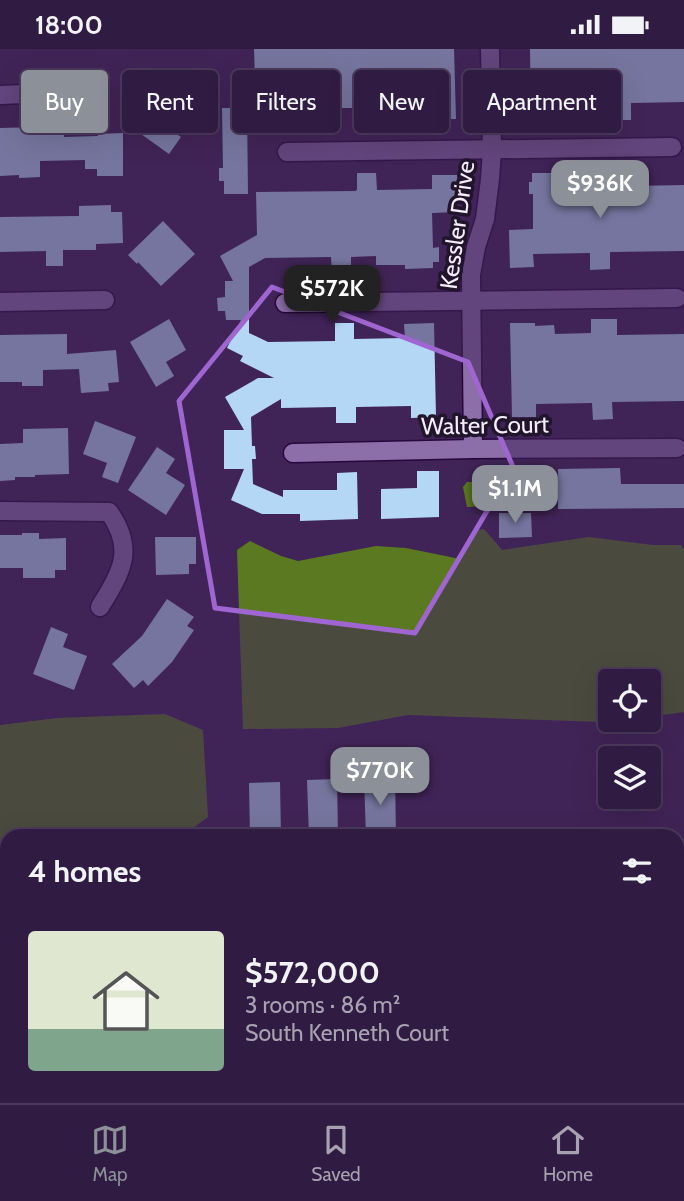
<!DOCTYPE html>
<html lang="en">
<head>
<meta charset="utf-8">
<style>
  body { margin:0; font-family:Cabin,sans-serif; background:#3c284d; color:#f1f3f6; height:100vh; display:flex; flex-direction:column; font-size:26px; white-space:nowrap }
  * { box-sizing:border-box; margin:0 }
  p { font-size:23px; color:#a8a1b2 }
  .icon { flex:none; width:38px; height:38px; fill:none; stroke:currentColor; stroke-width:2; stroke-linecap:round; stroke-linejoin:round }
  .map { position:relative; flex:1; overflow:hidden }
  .sheet { position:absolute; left:0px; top:780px; width:684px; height:275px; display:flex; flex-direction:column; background:#301b42; border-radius:21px 21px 0 0; box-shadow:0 7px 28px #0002,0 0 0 2px #4b395b }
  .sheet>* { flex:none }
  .guide { position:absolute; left:21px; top:21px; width:642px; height:63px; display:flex; gap:14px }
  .controls { position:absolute; left:598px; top:620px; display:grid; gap:14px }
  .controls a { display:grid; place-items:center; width:63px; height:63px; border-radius:7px; background:#301b42; box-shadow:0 7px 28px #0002,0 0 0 2px #4b395b; font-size:35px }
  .price { position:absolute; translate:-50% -60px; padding:0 16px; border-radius:14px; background:#8c9099; color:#fff; font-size:23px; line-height:46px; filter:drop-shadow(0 2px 4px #0008) }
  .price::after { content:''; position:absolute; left:50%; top:42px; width:21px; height:16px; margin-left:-10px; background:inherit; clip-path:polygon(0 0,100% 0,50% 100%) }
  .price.active { background:#222; color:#fff }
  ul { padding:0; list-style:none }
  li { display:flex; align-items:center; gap:21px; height:175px; padding:0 28px }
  li span { display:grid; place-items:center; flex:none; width:196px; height:140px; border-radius:7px; color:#555 }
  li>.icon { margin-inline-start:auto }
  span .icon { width:84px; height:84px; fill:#fffc; stroke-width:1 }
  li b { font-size:30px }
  h2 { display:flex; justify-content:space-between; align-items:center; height:84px; padding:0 28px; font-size:30px }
  .chip { padding:0 24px; border-radius:7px; background:#301b42; box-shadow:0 7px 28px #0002,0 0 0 2px #4b395b; font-size:24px; line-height:63px }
  .chip.active { background:#8c9099; color:#fff }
  .status { display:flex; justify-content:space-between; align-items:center; height:49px; padding:0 35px; background:#301b42; direction:ltr }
  .status svg { height:19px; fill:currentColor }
  .tabs { display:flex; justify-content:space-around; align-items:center; height:98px; border-top:2px solid #4b395b; background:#301b42; font-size:19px; color:#a8a1b2 }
  .tabs a { display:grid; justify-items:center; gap:4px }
  .tabs .active { color:#8c9099 }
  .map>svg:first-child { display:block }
  .water { fill:#5a7920 }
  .building { fill:#b5d7f6 }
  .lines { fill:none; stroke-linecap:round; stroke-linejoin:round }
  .street-casing { stroke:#27083c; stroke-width:21 }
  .street { stroke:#8c6ea9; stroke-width:18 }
  .marked { fill:none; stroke:#9f66d1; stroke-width:5; stroke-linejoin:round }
  .labels { text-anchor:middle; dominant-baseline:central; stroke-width:7; stroke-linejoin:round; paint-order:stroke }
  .street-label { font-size:24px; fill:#f4edfb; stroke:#21152c }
</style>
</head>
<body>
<div class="status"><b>18:00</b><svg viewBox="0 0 49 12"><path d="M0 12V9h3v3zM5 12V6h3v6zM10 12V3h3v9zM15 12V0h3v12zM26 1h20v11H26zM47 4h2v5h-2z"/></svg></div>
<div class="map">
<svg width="684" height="1054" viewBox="0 0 684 1054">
  <rect width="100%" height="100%" fill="#402458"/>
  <g class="water">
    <polygon points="467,433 486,433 493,436 491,452 487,457 467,458 463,438"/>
    <polygon points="484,480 502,501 589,488 653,496 681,496 684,501 684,663 649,668 649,632 611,632 611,670 627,670 601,673 408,666 338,679 243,680 237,501 250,492 281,507 298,512 376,497 406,499 460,510 475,481"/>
    <polygon points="165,665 203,681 208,768 182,787 7,788 7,796 0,795 0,676 57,669"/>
  </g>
  <g class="building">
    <polygon points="254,0 454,0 456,70 431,70 431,58 376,59 376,75 355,75 355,59 297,59 298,68 280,68 280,63 256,64"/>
    <polygon points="530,0 684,0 684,53 631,54 631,71 612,71 611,55 557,55 558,76 531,77"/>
    <polygon points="154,39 168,49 171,45 181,53 178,57 182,59 168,79 181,88 169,105 127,75"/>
    <polygon points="222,59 247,59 248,145 224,145 224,132 219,132 219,119 223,119"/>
    <polygon points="39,78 40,81 64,80 64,88 98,87 98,85 123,84 123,127 97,127 97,120 85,120 85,111 40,112 40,128 19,129 19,126 0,127 0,79"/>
    <polygon points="613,120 632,120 633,137 684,136 684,202 610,203 610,220 590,221 590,204 533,205 534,218 510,219 509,181 533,180 533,145 529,145 529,133 532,133 532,124 557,124 557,138 613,137"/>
    <polygon points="357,124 376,124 377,141 432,140 432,126 457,126 457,163 432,164 433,199 439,198 439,213 433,213 433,219 405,220 405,216 376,216 376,207 351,208 351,225 332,225 331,208 265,209 249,218 249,284 268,293 335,292 335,274 354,274 354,290 405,289 404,275 434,274 436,368 411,369 411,357 356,358 356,374 336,374 336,358 281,359 281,350 251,368 252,397 255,397 256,410 252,410 253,435 283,448 283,441 337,441 337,424 357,423 358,470 300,472 300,465 262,465 231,451 244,420 224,420 224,381 244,381 225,348 258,329 274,329 240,312 243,307 227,299 241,271 226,271 225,262 218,262 217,249 225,248 225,232 233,232 220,207 257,186 256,143 355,142 357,141"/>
    <polygon points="111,156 111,163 122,163 123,194 96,195 96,201 63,201 63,217 46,217 46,202 0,203 0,168 79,167 79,157"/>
    <polygon points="163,172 195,205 161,237 138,213 137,215 128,206"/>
    <polygon points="169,270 186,301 166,313 174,327 156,338 130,293"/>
    <polygon points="591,270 617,270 617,286 684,285 684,352 612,353 613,370 593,371 592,354 536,355 536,368 512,368 510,274 535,274 535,277 554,276 555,285 591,284"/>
    <polygon points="67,285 67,305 116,301 119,333 108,334 109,342 81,344 79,320 43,321 43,337 22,337 22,333 0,333 0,286"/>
    <polygon points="95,372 136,388 118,434 102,428 107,414 83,405"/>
    <polygon points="68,379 69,425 35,426 35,428 15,428 15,431 0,432 0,395 23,394 23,380"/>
    <polygon points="157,398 175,410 166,424 185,436 166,466 128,441"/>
    <polygon points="620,419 621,435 684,435 684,459 558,460 558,420"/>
    <polygon points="417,422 439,422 439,468 381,470 381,440 417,439"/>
    <polygon points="499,464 531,464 532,488 499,489"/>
    <polygon points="22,484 39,484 39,490 66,489 66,521 55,521 55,529 23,529 23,519 0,519 0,486 22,486"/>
    <polygon points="155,488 196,488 196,515 189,515 189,525 156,526"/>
    <polygon points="167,550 194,568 187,577 194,581 172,613 148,637 143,631 134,639 112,615 142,587"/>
    <polygon points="51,578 68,585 63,598 87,607 74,641 33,625"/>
    <polygon points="395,727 396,788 366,788 364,728"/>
    <polygon points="337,730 338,788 309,788 307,731"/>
    <polygon points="280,733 281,788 250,788 249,734"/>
  </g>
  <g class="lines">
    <g class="street-casing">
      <g id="street">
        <polyline points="0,46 75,43 96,36"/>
        <polyline points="287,103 672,98"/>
        <polyline points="0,253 105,251"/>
        <polyline points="285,254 677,249"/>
        <polyline points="473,400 471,226 476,198 485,170 490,130 492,101 490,0"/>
        <polyline points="293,404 473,400 677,399"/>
        <path d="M 0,462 L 109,463 C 136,501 121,523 100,558"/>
        <polyline points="677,920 684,919"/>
        <polyline points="0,959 7,958"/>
        <polyline points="73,1048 74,1054"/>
        <polyline points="167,1048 167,1054"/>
      </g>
    </g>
    <use href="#street" class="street"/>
  </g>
  <path d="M0 0H684V1054H0ZM 272,238 L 468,313 L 513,418 L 415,584 L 215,559 L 179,352 Z" fill="#402458" fill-opacity=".55" fill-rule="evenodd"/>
  <path class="marked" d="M 272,238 L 468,313 L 513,418 L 415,584 L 215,559 L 179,352 Z"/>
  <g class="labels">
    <g class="street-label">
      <text transform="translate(457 176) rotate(-82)">Kessler Drive</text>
      <text transform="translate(485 376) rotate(-1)">Walter Court</text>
    </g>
  </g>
</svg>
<div class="controls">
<a><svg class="icon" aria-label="locate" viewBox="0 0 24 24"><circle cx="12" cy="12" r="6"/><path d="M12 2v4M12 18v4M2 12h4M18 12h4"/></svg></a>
<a><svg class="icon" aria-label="layers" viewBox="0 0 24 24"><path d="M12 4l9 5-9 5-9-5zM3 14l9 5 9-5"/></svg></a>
</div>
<b class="price" style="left:600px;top:171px">$936K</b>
<b class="price active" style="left:332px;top:276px">$572K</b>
<b class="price" style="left:515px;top:476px">$1.1M</b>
<b class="price" style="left:380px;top:758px">$770K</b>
<div class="guide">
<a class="chip active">Buy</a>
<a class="chip">Rent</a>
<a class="chip">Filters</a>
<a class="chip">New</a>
<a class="chip">Apartment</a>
</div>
<section class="sheet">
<h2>4 homes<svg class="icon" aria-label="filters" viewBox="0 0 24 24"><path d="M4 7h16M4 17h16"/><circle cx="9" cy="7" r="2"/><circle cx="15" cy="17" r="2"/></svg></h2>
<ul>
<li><span style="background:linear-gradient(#dfe7d0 70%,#7fa58c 0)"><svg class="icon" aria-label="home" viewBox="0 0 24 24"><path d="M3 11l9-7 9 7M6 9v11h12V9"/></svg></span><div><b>$572,000</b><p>3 rooms · 86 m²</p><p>South Kenneth Court</p></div></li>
</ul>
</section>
</div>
<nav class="tabs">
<a class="active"><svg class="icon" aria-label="map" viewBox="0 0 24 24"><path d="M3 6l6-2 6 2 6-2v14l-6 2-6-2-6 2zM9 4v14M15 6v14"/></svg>Map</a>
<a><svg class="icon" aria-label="saved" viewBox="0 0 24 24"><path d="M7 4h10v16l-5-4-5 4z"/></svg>Saved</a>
<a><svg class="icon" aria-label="home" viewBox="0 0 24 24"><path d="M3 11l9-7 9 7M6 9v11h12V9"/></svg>Home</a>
</nav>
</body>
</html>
